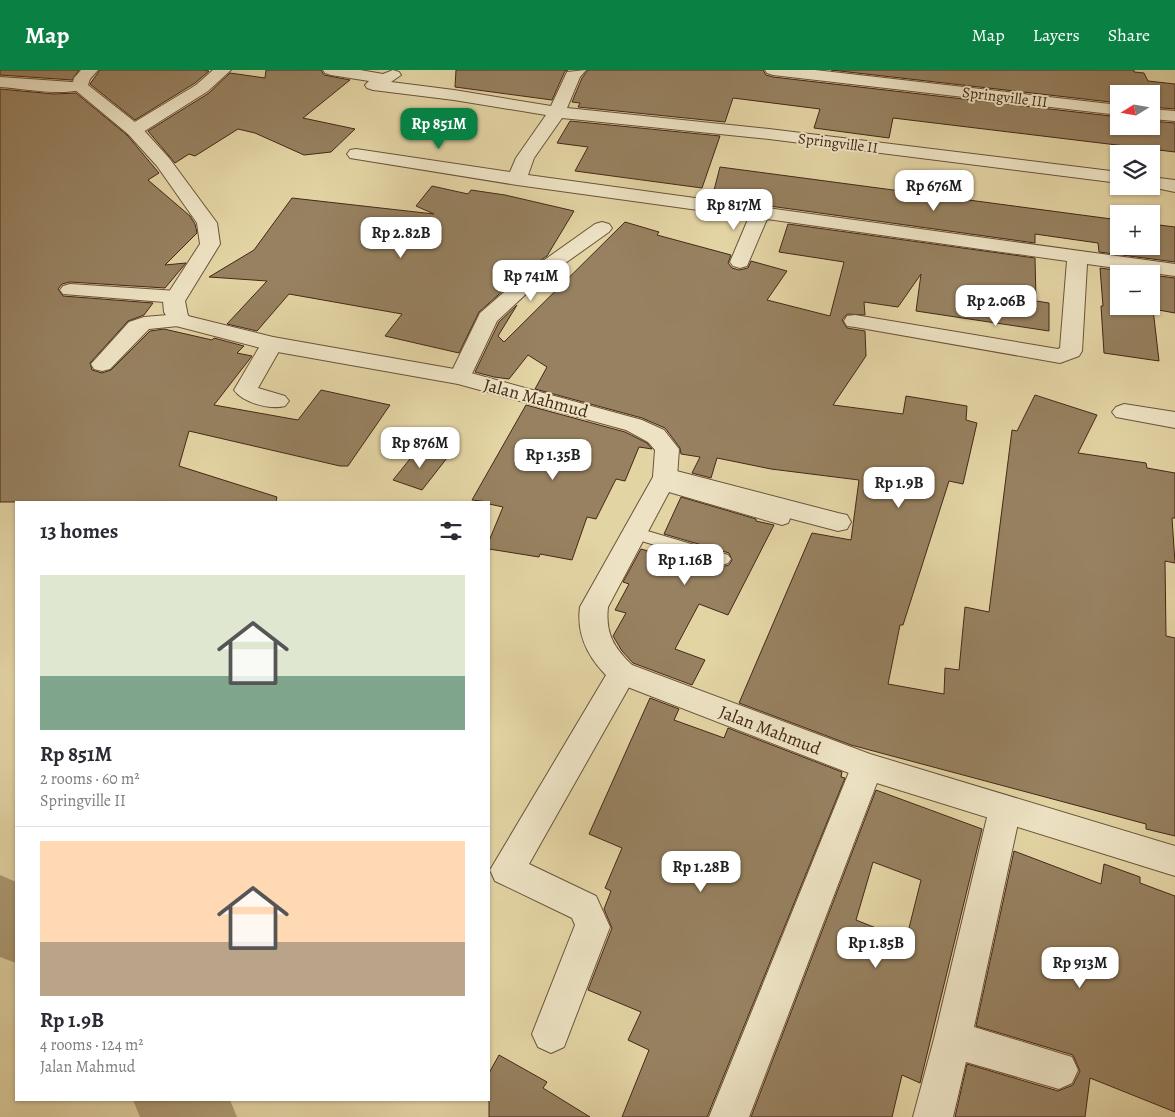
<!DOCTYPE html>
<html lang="en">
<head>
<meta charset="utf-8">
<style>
  body { margin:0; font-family:Alegreya,serif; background:#f7f7f7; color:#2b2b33; height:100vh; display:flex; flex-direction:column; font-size:19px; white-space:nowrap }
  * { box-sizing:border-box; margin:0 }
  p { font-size:16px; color:#7c7c81 }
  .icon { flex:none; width:28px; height:28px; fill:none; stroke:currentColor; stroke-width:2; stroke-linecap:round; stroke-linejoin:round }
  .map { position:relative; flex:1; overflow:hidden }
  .details { position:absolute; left:15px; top:431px; width:475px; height:600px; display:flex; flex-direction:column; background:#fff; border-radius:0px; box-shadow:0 1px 4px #0004 }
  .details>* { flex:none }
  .needle { width:32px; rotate:259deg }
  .controls { position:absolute; left:1110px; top:15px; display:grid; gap:10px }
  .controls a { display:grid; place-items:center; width:50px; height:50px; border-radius:0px; background:#fff; box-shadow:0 1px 4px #0004; font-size:25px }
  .price { position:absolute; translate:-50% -42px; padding:0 11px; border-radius:10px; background:#fff; color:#222; font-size:16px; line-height:32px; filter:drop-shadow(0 1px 2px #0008) }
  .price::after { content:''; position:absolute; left:50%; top:30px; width:15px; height:11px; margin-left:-8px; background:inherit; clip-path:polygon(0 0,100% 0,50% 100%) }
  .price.current { background:#0b8043; color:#fff }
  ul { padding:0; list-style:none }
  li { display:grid; align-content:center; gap:10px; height:265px; padding:0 25px }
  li+li { border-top:1px solid #e1e1e2 }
  li span { display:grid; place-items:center; height:155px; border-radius:0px; color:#555 }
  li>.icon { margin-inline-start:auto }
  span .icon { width:90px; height:90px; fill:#fffc; stroke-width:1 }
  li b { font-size:21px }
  h2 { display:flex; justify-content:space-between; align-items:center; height:60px; padding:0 25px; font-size:21px }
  header { display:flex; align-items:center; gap:30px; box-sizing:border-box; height:70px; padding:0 25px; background:#0b8043; color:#fff }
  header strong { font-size:24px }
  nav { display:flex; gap:28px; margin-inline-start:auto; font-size:18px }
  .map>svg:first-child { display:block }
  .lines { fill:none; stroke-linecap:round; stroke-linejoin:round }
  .river { fill:#ad9a74; fill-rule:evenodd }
  .building { fill:#978160; stroke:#442816; fill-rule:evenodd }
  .service-casing { stroke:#6c533a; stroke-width:2 }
  .minor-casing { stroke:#6c533a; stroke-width:2 }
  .tertiary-casing { stroke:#6c533a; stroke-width:2 }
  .service { fill:#ede3c4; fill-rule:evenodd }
  .minor { fill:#ede3c4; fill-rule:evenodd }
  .tertiary { fill:#ede3c4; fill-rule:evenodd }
  .labels { text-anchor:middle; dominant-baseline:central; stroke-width:4; stroke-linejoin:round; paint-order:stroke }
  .far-street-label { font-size:15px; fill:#442816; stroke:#ede3c4 }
  .street-label { font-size:18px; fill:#442816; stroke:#ede3c4 }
</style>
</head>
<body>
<header>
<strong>Map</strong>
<nav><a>Map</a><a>Layers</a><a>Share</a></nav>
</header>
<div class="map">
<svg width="1175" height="1047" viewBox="0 0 1175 1047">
  <rect width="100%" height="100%" fill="#e3d4a4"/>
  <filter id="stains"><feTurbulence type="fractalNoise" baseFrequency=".004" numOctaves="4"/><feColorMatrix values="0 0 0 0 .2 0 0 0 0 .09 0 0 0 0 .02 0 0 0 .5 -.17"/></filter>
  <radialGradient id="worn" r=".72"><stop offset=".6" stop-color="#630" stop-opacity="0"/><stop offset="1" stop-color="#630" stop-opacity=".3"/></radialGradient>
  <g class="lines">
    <g class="river">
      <polygon points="0,805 16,812 16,893 0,887"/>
      <polygon points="133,1030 230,1030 237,1047 140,1047"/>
    </g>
  </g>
  <g class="building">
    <polygon points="0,0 79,0 72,10 0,5"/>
    <polygon points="100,0 203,0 209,1 195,13 135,50 90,14"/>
    <polygon points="266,0 321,0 324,5 350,10 303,48 355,59 331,82 304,85 255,63 238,59 195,86 189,84 175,93 148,61 209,23 230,3 265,8"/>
    <polygon points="456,0 568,0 565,1 552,30 455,17"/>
    <polygon points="588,0 763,0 766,5 773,7 1119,47 1119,56 1151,56 1151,51 1175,53 1175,82 893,48 889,68 814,58 820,39 733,28 725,52 578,37 580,33 572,32 582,8"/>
    <polygon points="831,0 1134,0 1134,2 1144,3 1148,11 1175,14 1175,39 1151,37 1151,24 1119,24 1119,33"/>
    <polygon points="0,19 54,24 76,23 127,65 159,103 148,110 190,146 195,154 197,163 165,195 186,193 165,218 70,212 62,214 58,219 63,226 153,233 144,245 128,251 90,293 92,300 102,303 111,300 150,261 164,259 212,270 214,268 244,276 237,283 252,286 214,335 298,350 321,320 390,335 348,396 340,396 189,361 179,396 277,427 276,432 0,432"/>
    <polygon points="570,51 720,66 702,118 575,101 588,77 557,73"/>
    <polygon points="720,97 1119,150 1119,176 1151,176 1151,154 1175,157 1175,192 1099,182 1098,173 1035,164 1035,173 712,128"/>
    <polygon points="432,116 468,124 471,120 505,125 574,141 547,186 525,201 479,242 459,283 385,266 402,244 289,224 257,261 227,254 267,211 209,207 254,180 292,128 434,144 416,136"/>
    <polygon points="625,152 659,162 657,165 731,185 728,193 732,198 739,200 748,198 751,191 787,201 767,230 830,246 844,192 779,182 788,154 1035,188 1036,231 1049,233 1049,261 916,241 921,204 898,237 864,232 865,245 847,244 842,250 847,258 865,261 866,286 833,335 903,344 906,326 967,336 966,350 977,353 963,414 949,411 903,555 900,555 888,614 944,624 945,598 959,600 965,537 989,542 1012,360 1017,361 1035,325 1097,345 1078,383 1146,393 1147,398 1175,403 1175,448 1172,448 1175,493 1165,491 1166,566 1175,568 1175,766 1146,759 1146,754 851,675 739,633 812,463 851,470 859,410 771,399 717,388 711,408 692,403 700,387 681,384 680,378 665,358 642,348 535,319 547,297 528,285 509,309 494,307 475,302 499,252 517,235 498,266 504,272"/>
    <polygon points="1100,198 1145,204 1119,204 1119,236 1151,236 1151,205 1175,208 1175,243 1153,239 1159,291 1104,283 1101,236 1103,236"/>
    <polygon points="526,335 625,362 647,373 652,379 639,377 625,411 616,409 596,449 587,447 572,490 540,484 539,487 489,479 489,471 503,437 489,434 489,432 472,430"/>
    <polygon points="418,379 447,388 422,420 393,410"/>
    <polygon points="681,427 756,449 756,451 774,455 728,545 699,534 675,579 705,590 692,615 633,593 622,581 613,566 626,543 615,540 629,514 623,512 641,479 655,483 657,478 721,497 729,495 732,490 729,483 664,464"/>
    <polygon points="650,628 679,639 674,650 724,668 728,658 842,702 841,707 845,708 707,1047 622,1047 649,980 628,970 641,942 588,920 612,858 604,839 611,821 605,818 622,778 589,764"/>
    <path d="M 876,720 L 982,759 L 920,1013 L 902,1005 L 892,1047 L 751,1047 ZM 873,792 L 921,810 L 906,870 L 856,850 Z"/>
    <polygon points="1014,781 1101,814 1104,794 1140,807 1140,813 1175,826 1175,1042 1090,1008 1085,1047 955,1047 967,994 1058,1021 1073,1015 1080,1001 1073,985 976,956"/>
    <polygon points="499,985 547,1012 543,1018 590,1047 489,1047 489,1003"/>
  </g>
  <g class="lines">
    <g class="service-casing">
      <g id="service">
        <polygon points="668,410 788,445 790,449 788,453 782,455 662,420 660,416 662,412"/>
        <polygon points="634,457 728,485 731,489 728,493 722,495 628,467 626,463 628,459"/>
      </g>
    </g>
    <g class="minor-casing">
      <g id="minor">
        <polygon points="213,0 231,0 208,21 140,64 134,65 128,64 125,60 128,56 196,15"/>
        <polygon points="323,0 360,0 383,4 393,0 399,2 401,5 391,12 454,20 551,36 567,2 586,0 580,7 567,38 769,59 1119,102 1119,113 769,69 562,48 534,88 528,105 1175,194 1175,206 1087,194 1082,281 1079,286 1060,293 855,257 847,256 844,251 847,246 855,245 1058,279 1060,278 1067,191 767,149 747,196 740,198 733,196 730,192 749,147 517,115 350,88 347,84 350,80 356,79 510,102 516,88 546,45 454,30 373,20 367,18 365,15 369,11 331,5 325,3"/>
        <polygon points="765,0 815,0 1119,35 1119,45 773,5 767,3"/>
        <path d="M 0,7 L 86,13 L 88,16 L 86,19 C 59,26 27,19 0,17 Z"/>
        <polygon points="1151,39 1175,41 1175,51 1151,49"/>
        <polygon points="1151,107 1175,110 1175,122 1146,116 1151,116"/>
        <polygon points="602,152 609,154 612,158 609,162 540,211 497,251 468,312 460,314 452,312 449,307 480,243 526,203 595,154"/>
        <polygon points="70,214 177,221 184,223 187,227 184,231 177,233 63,224 60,220 63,216"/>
        <polygon points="180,244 188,245 191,250 188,255 149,259 110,299 102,301 94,299 91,294 129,252 144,247"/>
        <path d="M 272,267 L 280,269 L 283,274 L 258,318 L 285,326 L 289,331 L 285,336 C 271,340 243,333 234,320 L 264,269 Z"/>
        <polygon points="1124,334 1175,342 1175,358 1116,347 1112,342 1116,337"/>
        <polygon points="665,398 838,443 847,445 851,452 847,459 838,461 656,413 653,407 656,401"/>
        <polygon points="622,591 632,595 637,603 529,794 596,826 610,857 564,977 551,983 538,977 532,964 575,855 572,848 495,811 490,800 612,595"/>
        <polygon points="867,684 878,687 883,697 749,1047 709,1047 851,697 856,687"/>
        <polygon points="1005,725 1016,729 1021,739 974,957 1072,987 1078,1000 1072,1013 1059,1019 966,992 953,1047 913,1047 934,969 989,739 994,729"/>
      </g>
    </g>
    <g class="tertiary-casing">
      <path id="tertiary" d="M 81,0 L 98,0 L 90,9 L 88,15 L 140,56 L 169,88 L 217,153 L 220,174 L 185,231 L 188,246 L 273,267 L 460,300 L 642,350 L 664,360 L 679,379 L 677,407 L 608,537 C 605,563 614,578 632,595 L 870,684 L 1175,776 L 1175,806 L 867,710 L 612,611 C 590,591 576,567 580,537 L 653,407 L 655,380 L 648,372 L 626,360 L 458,314 L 272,281 L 172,255 L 164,242 L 163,231 L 200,174 L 197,153 L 157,96 L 128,64 L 74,19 L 72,16 L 74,8 Z"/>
    </g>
    <use href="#service" class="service"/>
    <use href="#minor" class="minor"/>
    <use href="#tertiary" class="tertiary"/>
  </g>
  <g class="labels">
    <g class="far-street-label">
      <text transform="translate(1005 27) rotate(7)">Springville III</text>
      <text transform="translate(838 73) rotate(7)">Springville II</text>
    </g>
    <g class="street-label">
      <text transform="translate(536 328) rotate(15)">Jalan Mahmud</text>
      <text transform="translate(770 660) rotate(21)">Jalan Mahmud</text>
    </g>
  </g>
  <rect width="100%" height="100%" filter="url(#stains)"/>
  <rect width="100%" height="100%" fill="url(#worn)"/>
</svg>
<div class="controls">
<a><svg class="needle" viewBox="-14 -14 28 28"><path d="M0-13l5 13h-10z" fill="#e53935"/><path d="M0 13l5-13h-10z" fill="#7c7c81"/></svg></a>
<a><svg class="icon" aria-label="layers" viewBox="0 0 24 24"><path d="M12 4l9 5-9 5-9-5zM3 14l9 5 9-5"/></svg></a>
<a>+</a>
<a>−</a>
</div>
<b class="price current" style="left:439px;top:80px">Rp 851M</b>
<b class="price" style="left:934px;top:142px">Rp 676M</b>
<b class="price" style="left:734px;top:161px">Rp 817M</b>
<b class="price" style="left:401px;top:189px">Rp 2.82B</b>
<b class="price" style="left:531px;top:232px">Rp 741M</b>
<b class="price" style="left:996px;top:257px">Rp 2.06B</b>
<b class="price" style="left:420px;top:399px">Rp 876M</b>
<b class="price" style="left:553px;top:411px">Rp 1.35B</b>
<b class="price" style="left:899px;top:439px">Rp 1.9B</b>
<b class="price" style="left:685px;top:516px">Rp 1.16B</b>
<b class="price" style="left:701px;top:823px">Rp 1.28B</b>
<b class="price" style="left:876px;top:899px">Rp 1.85B</b>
<b class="price" style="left:1080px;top:919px">Rp 913M</b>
<section class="details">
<h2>13 homes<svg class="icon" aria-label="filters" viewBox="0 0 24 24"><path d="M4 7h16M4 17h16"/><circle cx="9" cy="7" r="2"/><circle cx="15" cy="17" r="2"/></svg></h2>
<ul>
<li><span style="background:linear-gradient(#dfe7d0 65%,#7fa58c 0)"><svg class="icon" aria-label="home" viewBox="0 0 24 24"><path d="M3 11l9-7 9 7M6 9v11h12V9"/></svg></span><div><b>Rp 851M</b><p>2 rooms · 60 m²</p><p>Springville II</p></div></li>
<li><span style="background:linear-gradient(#ffd9b3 65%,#b9a48a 0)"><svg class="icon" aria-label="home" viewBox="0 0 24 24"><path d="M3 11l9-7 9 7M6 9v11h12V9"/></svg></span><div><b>Rp 1.9B</b><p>4 rooms · 124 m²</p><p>Jalan Mahmud</p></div></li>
</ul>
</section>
</div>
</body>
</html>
